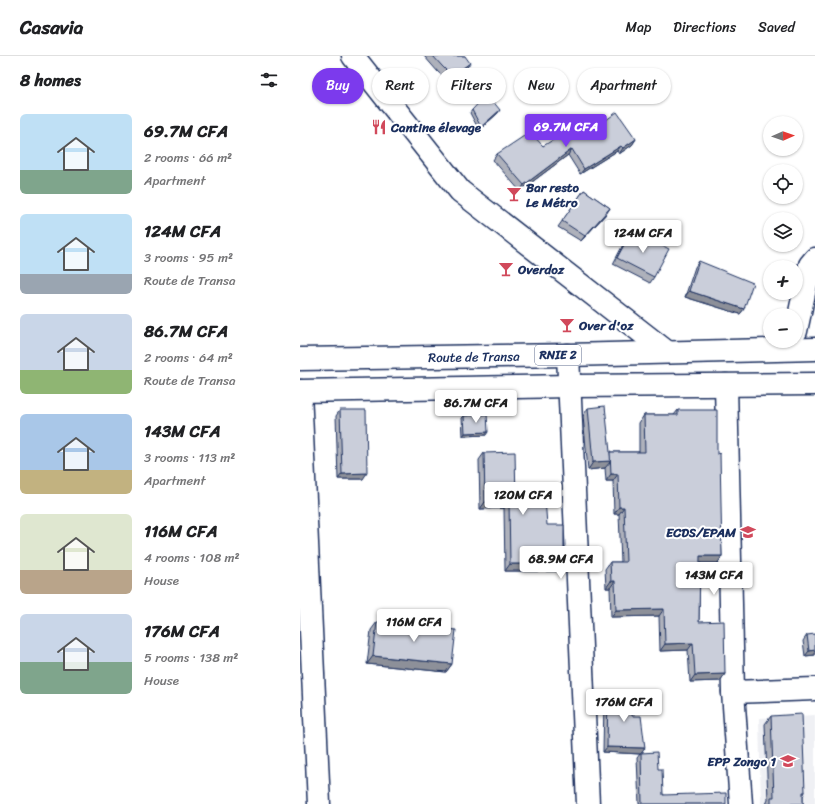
<!DOCTYPE html>
<html lang="en">
<head>
<meta charset="utf-8">
<style>
  body { margin:0; font-family:Sriracha,sans-serif; background:#f2f2f2; color:#202124; height:100vh; display:flex; flex-direction:column; font-size:15px; white-space:nowrap }
  * { box-sizing:border-box; margin:0 }
  p { font-size:13px; color:#757577 }
  .icon { flex:none; width:22px; height:22px; fill:none; stroke:currentColor; stroke-width:2; stroke-linecap:round; stroke-linejoin:round }
  .map { position:relative; flex:1; overflow:hidden }
  .sheet { display:flex; flex-direction:column; background:#fff; width:300px }
  .sheet>* { flex:none }
  .guide { position:absolute; left:12px; top:12px; width:380px; height:36px; display:flex; gap:8px }
  .needle { width:26px; rotate:88deg }
  .fabs { position:absolute; left:463px; top:60px; display:grid; gap:8px }
  .fabs a { display:grid; place-items:center; width:40px; height:40px; border-radius:50%; background:#fff; box-shadow:0 1px 3px #0004; font-size:20px }
  .price { position:absolute; translate:-50% -34px; padding:0 9px; border-radius:4px; background:#fff; color:#222; font-size:13px; line-height:26px; filter:drop-shadow(0 1px 2px #0008) }
  .price::after { content:''; position:absolute; left:50%; top:24px; width:12px; height:9px; margin-left:-6px; background:inherit; clip-path:polygon(0 0,100% 0,50% 100%) }
  .price.current { background:#7c3aed; color:#fff }
  ul { padding:0; list-style:none }
  li { display:flex; align-items:center; gap:12px; height:100px; padding:0 20px }
  li span { display:grid; place-items:center; flex:none; width:112px; height:80px; border-radius:6px; color:#555 }
  li>.icon { margin-inline-start:auto }
  span .icon { width:48px; height:48px; fill:#fffc; stroke-width:1 }
  li b { font-size:17px }
  h2 { display:flex; justify-content:space-between; align-items:center; height:48px; padding:0 20px; font-size:17px }
  .tag { padding:0 14px; border-radius:18px; background:#fff; box-shadow:0 1px 3px #0004; font-size:14px; line-height:36px }
  .tag.current { background:#7c3aed; color:#fff }
  header { display:flex; align-items:center; gap:24px; box-sizing:border-box; height:56px; padding:0 20px; background:#fff; border-bottom:1px solid #e0e0e0 }
  header strong { font-size:19px }
  nav { display:flex; gap:22px; margin-inline-start:auto; font-size:14px }
  main { display:flex; flex:1; min-height:0 }
  .map>svg:first-child { display:block }
  .built { fill:#eff0f4 }
  .lines { fill:none; stroke-linecap:round; stroke-linejoin:round }
  .street-casing { stroke:#1b2f5e; stroke-width:25 }
  .secondary-casing { stroke:#1b2f5e; stroke-width:25 }
  .primary-casing { stroke:#1b2f5e; stroke-width:25 }
  .street { stroke:#fff; stroke-width:22 }
  .secondary { stroke:#fff; stroke-width:22 }
  .primary { stroke:#fff; stroke-width:22 }
  .wall { fill:#aeb1bb; stroke:#1b2f5e }
  .shaded-wall { fill:#8d9099; stroke:#1b2f5e }
  .building { fill:#caceda; stroke:#1b2f5e }
  .labels { text-anchor:middle; dominant-baseline:central; stroke-width:4; stroke-linejoin:round; paint-order:stroke }
  .shield { fill:#fff; stroke:#5f6d8e; stroke-width:1 }
  .shield-label { font-size:12px; font-weight:bold; fill:#1b2f5e }
  .poi-label { font-size:13px; font-weight:bold; fill:#1b2f5e; stroke:#fff; text-anchor:start }
  .street-label { font-size:13px; fill:#1b2f5e; stroke:#fff }
</style>
</head>
<body>
<header>
<strong>Casavia</strong>
<nav><a>Map</a><a>Directions</a><a>Saved</a></nav>
</header>
<main>
<section class="sheet">
<h2>8 homes<svg class="icon" aria-label="filters" viewBox="0 0 24 24"><path d="M4 7h16M4 17h16"/><circle cx="9" cy="7" r="2"/><circle cx="15" cy="17" r="2"/></svg></h2>
<ul>
<li><span style="background:linear-gradient(#bfe0f5 70%,#7fa58c 0)"><svg class="icon" aria-label="home" viewBox="0 0 24 24"><path d="M3 11l9-7 9 7M6 9v11h12V9"/></svg></span><div><b>69.7M CFA</b><p>2 rooms · 66 m²</p><p>Apartment</p></div></li>
<li><span style="background:linear-gradient(#bfe0f5 75%,#9aa5b1 0)"><svg class="icon" aria-label="home" viewBox="0 0 24 24"><path d="M3 11l9-7 9 7M6 9v11h12V9"/></svg></span><div><b>124M CFA</b><p>3 rooms · 95 m²</p><p>Route de Transa</p></div></li>
<li><span style="background:linear-gradient(#c9d6e8 70%,#8fb573 0)"><svg class="icon" aria-label="home" viewBox="0 0 24 24"><path d="M3 11l9-7 9 7M6 9v11h12V9"/></svg></span><div><b>86.7M CFA</b><p>2 rooms · 64 m²</p><p>Route de Transa</p></div></li>
<li><span style="background:linear-gradient(#a9c7e8 70%,#c2b280 0)"><svg class="icon" aria-label="home" viewBox="0 0 24 24"><path d="M3 11l9-7 9 7M6 9v11h12V9"/></svg></span><div><b>143M CFA</b><p>3 rooms · 113 m²</p><p>Apartment</p></div></li>
<li><span style="background:linear-gradient(#dfe7d0 70%,#b9a48a 0)"><svg class="icon" aria-label="home" viewBox="0 0 24 24"><path d="M3 11l9-7 9 7M6 9v11h12V9"/></svg></span><div><b>116M CFA</b><p>4 rooms · 108 m²</p><p>House</p></div></li>
<li><span style="background:linear-gradient(#c9d6e8 60%,#7fa58c 0)"><svg class="icon" aria-label="home" viewBox="0 0 24 24"><path d="M3 11l9-7 9 7M6 9v11h12V9"/></svg></span><div><b>176M CFA</b><p>5 rooms · 138 m²</p><p>House</p></div></li>
</ul>
</section>
<div class="map">
<svg width="515" height="748" viewBox="0 0 515 748">
  <rect width="100%" height="100%" fill="#fff"/>
  <filter id="ink" filterUnits="userSpaceOnUse"><feTurbulence type="fractalNoise" baseFrequency=".025" numOctaves="2"/><feDisplacementMap in="SourceGraphic" scale="8" xChannelSelector="R" yChannelSelector="G"/><feConvolveMatrix kernelMatrix="1 2 1 2 8 2 1 2 1" color-interpolation-filters="sRGB"/></filter>
  <g filter="url(#ink)">
    <polygon class="built" points="515,659 515,748 461,748 459,662"/>
    <g class="lines">
      <g class="street-casing">
        <g id="street">
          <polyline points="496,275 510,209 515,203"/>
          <polyline points="268,299 288,748"/>
          <polyline points="426,329 433,636 441,748"/>
          <polyline points="433,636 515,633"/>
        </g>
      </g>
      <g class="secondary-casing">
        <g id="secondary">
          <polyline points="53,0 160,135 367,296"/>
          <polyline points="0,335 19,748"/>
        </g>
      </g>
      <g class="primary-casing">
        <g id="primary">
          <path id="s1" d="M 0,303 L 268,299 L 515,293"/>
          <polyline points="0,335 270,330 515,328"/>
        </g>
      </g>
      <use href="#street" class="street"/>
      <use href="#secondary" class="secondary"/>
      <use href="#primary" class="primary"/>
    </g>
    <g class="wall">
      <polygon points="124,0 165,0 166,13 148,25 138,16"/>
      <polygon points="172,54 198,57 179,74 170,57"/>
      <polygon points="290,76 336,83 332,89 319,98 317,95 280,118 268,99 220,135 193,104 197,98 243,90"/>
      <polygon points="284,134 310,152 306,158 281,185 258,171"/>
      <polygon points="332,174 354,221 350,227 313,208 328,179"/>
      <polygon points="399,205 444,253 440,258 385,241 395,211"/>
      <polygon points="288,352 310,396 339,396 339,367 344,359 374,359 378,354 417,398 422,500 418,507 400,507 399,566 425,618 420,625 390,626 388,594 360,595 359,560 311,561 310,532 306,532 305,513 310,506 321,506 319,458 314,458 313,425 306,425 305,412 288,414 283,360"/>
      <polygon points="40,354 63,423 38,423 36,360"/>
      <polygon points="164,360 186,379 163,380 162,362"/>
      <polygon points="184,397 216,445 247,469 264,508 259,515 205,515 204,452 180,453 179,404"/>
      <polygon points="77,566 152,608 146,616 67,608 71,574"/>
      <polygon points="507,579 515,599 505,600 503,585"/>
      <polygon points="308,638 332,660 342,697 358,713 363,739 426,748 339,748 337,702 340,698 303,696 304,644"/>
      <polygon points="471,660 505,736 503,740 503,748 466,748 468,744 465,668"/>
    </g>
    <g class="shaded-wall">
      <polygon points="170,7 166,13 148,25 152,20"/>
      <polygon points="200,54 198,57 179,74 181,71"/>
      <polygon points="336,83 332,89 319,98 323,92"/>
      <polygon points="321,90 317,95 280,118 284,113"/>
      <polygon points="272,93 268,99 220,135 224,129"/>
      <polygon points="310,152 306,158 281,185 285,180"/>
      <polygon points="389,235 444,253 440,258 385,241"/>
      <polygon points="188,376 186,379 163,380 165,377"/>
      <polygon points="311,405 305,412 288,414 293,406"/>
      <polygon points="67,417 63,423 38,423 42,418"/>
      <polygon points="311,418 318,418 313,425 306,425"/>
      <polygon points="185,446 209,446 204,452 180,453"/>
      <polygon points="319,451 324,451 319,458 314,458"/>
      <polygon points="400,500 422,500 418,507 395,507"/>
      <polygon points="210,508 264,508 259,515 205,515"/>
      <polygon points="311,525 315,525 310,532 306,532"/>
      <polygon points="364,553 359,560 311,561 316,554"/>
      <polygon points="393,587 388,594 360,595 365,588"/>
      <polygon points="515,594 515,599 505,600 509,595"/>
      <polygon points="73,600 152,608 146,616 67,608"/>
      <polygon points="425,618 420,625 390,626 395,619"/>
      <polygon points="307,691 345,692 341,698 303,696"/>
    </g>
    <g class="building">
      <polygon points="133,0 165,0 170,7 152,20 142,10"/>
      <polygon points="187,38 200,54 181,71 172,54"/>
      <polygon points="317,56 336,83 323,92 321,90 284,113 272,93 224,129 197,98 230,76 243,90 284,65 290,76"/>
      <polygon points="284,134 310,152 285,180 262,165"/>
      <polygon points="332,174 369,193 354,221 317,202"/>
      <polygon points="399,205 453,227 444,253 389,235"/>
      <polygon points="305,350 311,405 293,406 288,352"/>
      <polygon points="40,354 66,354 67,417 42,418"/>
      <polygon points="378,354 417,354 417,398 420,397 422,500 400,500 399,566 424,565 425,618 395,619 393,587 365,588 364,553 316,554 315,525 311,525 310,506 326,506 324,451 319,451 318,418 311,418 310,396 345,396 344,359 378,359"/>
      <polygon points="187,358 188,376 165,377 164,360"/>
      <polygon points="215,396 216,445 245,443 247,469 264,469 264,508 210,508 209,446 185,446 184,397"/>
      <polygon points="77,566 156,574 152,608 73,600"/>
      <polygon points="515,578 515,594 509,595 507,579"/>
      <polygon points="308,638 333,639 332,660 341,660 345,692 307,691"/>
      <polygon points="502,658 505,736 503,736 503,748 471,748 471,741 474,741 471,660"/>
      <polygon points="357,696 358,713 362,713 363,739 426,737 426,748 342,748 341,697"/>
    </g>
  </g>
  <defs>
    <g id="restaurant-bare" transform="scale(1.2)"><path d="M-5-6h1v4h1v-4h1v4h1v-4h1v5L-1.5 .5V6h-2V.5L-5-1ZM5-6V6H3V1.5H1.5Q1.5-4 5-6Z" fill="#d1495b" stroke="#fff" stroke-width="2.5" paint-order="stroke"/></g>
    <g id="bar-bare" transform="scale(1.2)"><path d="M-6-5H6L.8 .8V4.5H3.5V6h-7V4.5H-.8V.8Z" fill="#d1495b" stroke="#fff" stroke-width="2.5" paint-order="stroke"/></g>
    <g id="school-bare" transform="scale(1.2)"><path d="M0-5L7-2L0 1L-7-2ZM-4 1L0 2.5L4 1V4Q0 6-4 4Z" fill="#d1495b" stroke="#fff" stroke-width="2.5" paint-order="stroke"/></g>
  </defs>
  <g fill-rule="evenodd">
    <use href="#restaurant-bare" x="79" y="71"/>
    <use href="#bar-bare" x="214" y="138"/>
    <use href="#bar-bare" x="206" y="213"/>
    <use href="#bar-bare" x="267" y="269"/>
    <use href="#school-bare" x="448" y="476"/>
    <use href="#school-bare" x="488" y="705"/>
  </g>
  <g class="labels">
    <rect class="shield" x="235" y="289" width="46" height="20" rx="3"/>
    <g class="shield-label">
      <text x="258" y="299">RNIE 2</text>
    </g>
    <g class="poi-label">
      <text x="91" y="71">Cantine élevage</text>
      <text x="226" y="131">Bar resto<tspan x="226" dy="15">Le Métro</tspan></text>
      <text x="218" y="213">Overdoz</text>
      <text x="279" y="269">Over d'oz</text>
      <text x="436" y="476" text-anchor="end">ECDS/EPAM</text>
      <text x="476" y="705" text-anchor="end">EPP Zongo 1</text>
    </g>
    <g class="street-label">
      <text stroke="none"><textPath href="#s1" startOffset="174">Route de Transa</textPath></text>
    </g>
  </g>
</svg>
<div class="fabs">
<a><svg class="needle" viewBox="-14 -14 28 28"><path d="M0-13l5 13h-10z" fill="#e53935"/><path d="M0 13l5-13h-10z" fill="#757577"/></svg></a>
<a><svg class="icon" aria-label="locate" viewBox="0 0 24 24"><circle cx="12" cy="12" r="6"/><path d="M12 2v4M12 18v4M2 12h4M18 12h4"/></svg></a>
<a><svg class="icon" aria-label="layers" viewBox="0 0 24 24"><path d="M12 4l9 5-9 5-9-5zM3 14l9 5 9-5"/></svg></a>
<a>+</a>
<a>−</a>
</div>
<b class="price current" style="left:266px;top:92px">69.7M CFA</b>
<b class="price" style="left:343px;top:198px">124M CFA</b>
<b class="price" style="left:176px;top:368px">86.7M CFA</b>
<b class="price" style="left:223px;top:460px">120M CFA</b>
<b class="price" style="left:261px;top:524px">68.9M CFA</b>
<b class="price" style="left:414px;top:540px">143M CFA</b>
<b class="price" style="left:114px;top:587px">116M CFA</b>
<b class="price" style="left:324px;top:667px">176M CFA</b>
<div class="guide">
<a class="tag current">Buy</a>
<a class="tag">Rent</a>
<a class="tag">Filters</a>
<a class="tag">New</a>
<a class="tag">Apartment</a>
</div>
</div>
</main>
</body>
</html>
